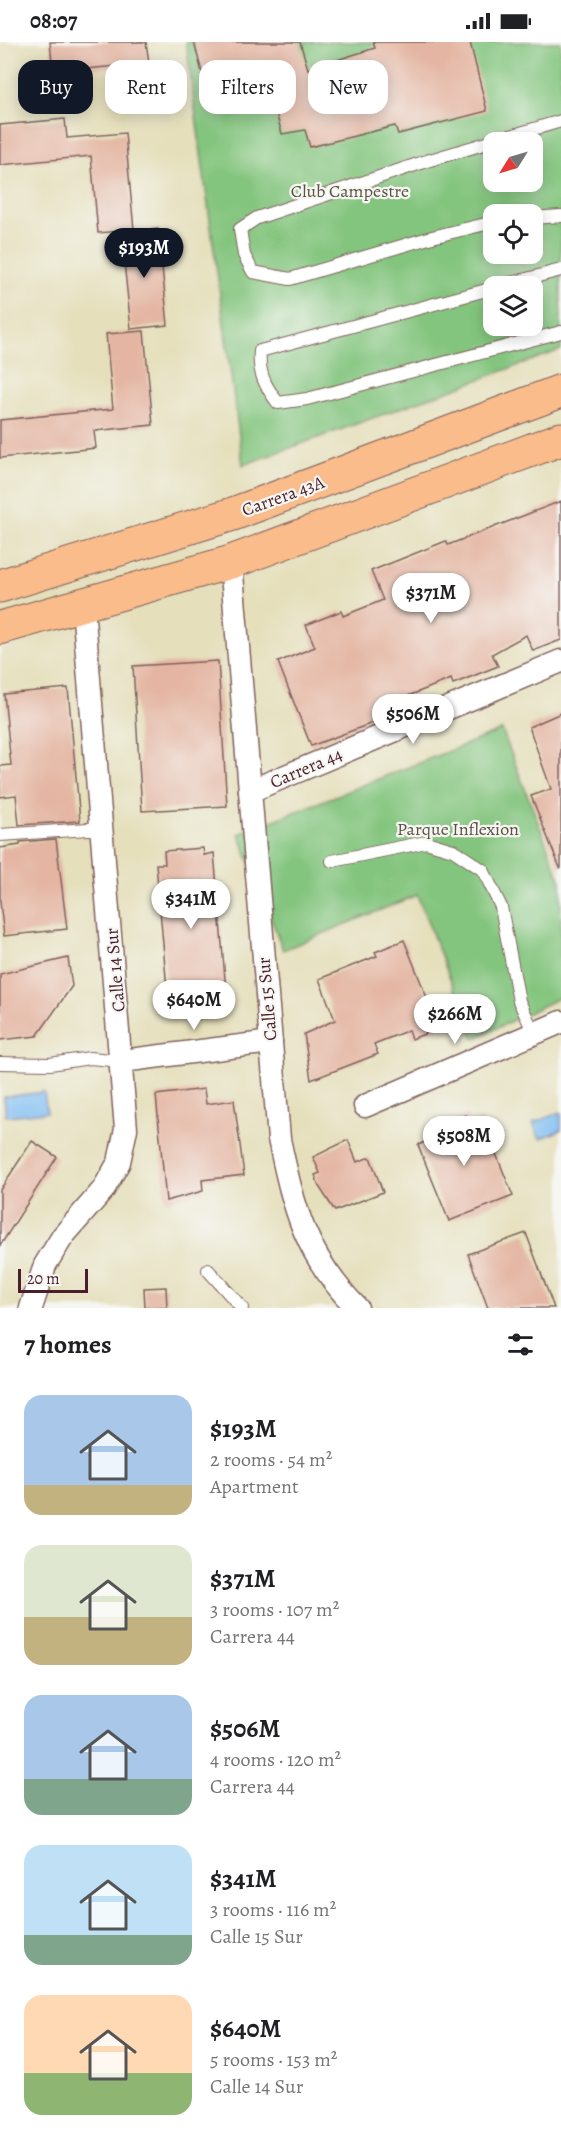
<!DOCTYPE html>
<html lang="en">
<head>
<meta charset="utf-8">
<style>
  body { margin:0; font-family:Alegreya,serif; background:#f6f6f6; color:#202124; height:100vh; display:flex; flex-direction:column; font-size:22px; white-space:nowrap }
  * { box-sizing:border-box; margin:0 }
  p { font-size:20px; color:#757577 }
  .icon { flex:none; width:33px; height:33px; fill:none; stroke:currentColor; stroke-width:2; stroke-linecap:round; stroke-linejoin:round }
  .map { position:relative; height:1266px; overflow:hidden }
  .drawer { display:flex; flex-direction:column; background:#fff; flex:1 }
  .drawer>* { flex:none }
  .guide { position:absolute; left:18px; top:18px; width:525px; height:54px; display:flex; gap:12px }
  .needle { width:39px; rotate:233deg }
  .tools { position:absolute; left:483px; top:90px; display:grid; gap:12px }
  .tools a { display:grid; place-items:center; width:60px; height:60px; border-radius:12px; background:#fff; box-shadow:0 3px 15px #0003; font-size:30px }
  .scale { position:absolute; left:18px; bottom:15px; width:70px; box-sizing:border-box; padding-left:6px; border:3px solid #4a1f2b; border-top:0; font-size:16px; line-height:21px; white-space:nowrap; color:#4a1f2b; -webkit-text-stroke:4px #f6f6f2; paint-order:stroke }
  .price { position:absolute; translate:-50% -51px; padding:0 14px; border-radius:21px; background:#fff; color:#222; font-size:20px; line-height:39px; filter:drop-shadow(0 2px 3px #0008) }
  .price::after { content:''; position:absolute; left:50%; top:36px; width:18px; height:14px; margin-left:-9px; background:inherit; clip-path:polygon(0 0,100% 0,50% 100%) }
  .price.active { background:#111827; color:#fff }
  ul { padding:0; list-style:none }
  li { display:flex; align-items:center; gap:18px; height:150px; padding:0 24px }
  li span { display:grid; place-items:center; flex:none; width:168px; height:120px; border-radius:18px; color:#555 }
  li>.icon { margin-inline-start:auto }
  span .icon { width:72px; height:72px; fill:#fffc; stroke-width:1 }
  li b { font-size:26px }
  h2 { display:flex; justify-content:space-between; align-items:center; height:72px; padding:0 24px; font-size:26px }
  .pill { padding:0 21px; border-radius:18px; background:#fff; box-shadow:0 3px 15px #0003; font-size:21px; line-height:54px }
  .pill.active { background:#111827; color:#fff }
  .status { display:flex; justify-content:space-between; align-items:center; height:42px; padding:0 30px; background:#fff; direction:ltr }
  .status svg { height:16px; fill:currentColor }
  .map>svg:first-child { display:block }
  .green { fill:#83c57e; stroke:#667254; stroke-width:1.5; fill-rule:evenodd }
  .water { fill:#80bef3; stroke:#656e8f; stroke-width:1.5 }
  .building { fill:#e4b5a2 }
  .lines { fill:none; stroke-linecap:round; stroke-linejoin:round }
  .lane-casing { stroke:#80625d; stroke-width:14 }
  .street-casing { stroke:#80625d; stroke-width:25 }
  .primary-casing { stroke:#80625d; stroke-width:35 }
  .lane { stroke:#fff; stroke-width:12 }
  .street { stroke:#fff; stroke-width:22 }
  .primary { stroke:#f9bc8a; stroke-width:33 }
  .labels { text-anchor:middle; dominant-baseline:central; stroke-width:4.5; stroke-linejoin:round; paint-order:stroke }
  .park-label { font-size:18px; fill:#5b5144; stroke:#f6f6f2 }
  .street-label { font-size:18px; fill:#4a1f2b; stroke:#f6f6f2 }
</style>
</head>
<body>
<div class="status"><b>08:07</b><svg viewBox="0 0 49 12"><path d="M0 12V9h3v3zM5 12V6h3v6zM10 12V3h3v9zM15 12V0h3v12zM26 1h20v11H26zM47 4h2v5h-2z"/></svg></div>
<div class="map">
<svg width="561" height="1266" viewBox="0 0 561 1266">
  <rect width="100%" height="100%" fill="#f6f6f2"/>
  <filter id="ink" filterUnits="userSpaceOnUse"><feTurbulence type="fractalNoise" baseFrequency=".0167" numOctaves="2"/><feDisplacementMap in="SourceGraphic" scale="12" xChannelSelector="R" yChannelSelector="G"/><feConvolveMatrix kernelMatrix="1 2 1 2 8 2 1 2 1" color-interpolation-filters="sRGB"/></filter>
  <filter id="wash" filterUnits="userSpaceOnUse"><feTurbulence type="fractalNoise" baseFrequency=".008" numOctaves="4" result="noise"/><feDisplacementMap in="SourceGraphic" scale="24" xChannelSelector="R" yChannelSelector="G"/><feGaussianBlur stdDeviation="1.35" result="paint"/><feColorMatrix in="noise" values="0 0 0 0 0 0 0 0 0 0 0 0 0 0 0 0 0 1.4 0 .05"/><feComposite in="paint" operator="in"/></filter>
  <g filter="url(#wash)">
    <rect width="100%" height="100%" fill="#e5dfbb"/>
    <g class="green">
      <path d="M 186,0 L 561,0 L 561,308 L 243,423 ZM 494,100 L 532,100 L 532,140 L 494,140 ZM 494,172 L 532,172 L 532,212 L 494,212 ZM 494,244 L 532,244 L 532,284 L 494,284 Z"/>
      <polygon points="502,688 561,839 561,955 474,997 417,853 283,908 239,792"/>
    </g>
    <g class="water">
      <polygon points="44,1050 47,1070 6,1074 4,1055"/>
      <polygon points="561,1070 561,1088 540,1097 533,1081"/>
    </g>
    <g id="blocks">
      <g class="building">
        <polygon points="50,0 146,0 149,21 53,30"/>
        <polygon points="194,0 300,0 308,27 375,6 373,0 470,0 487,69 398,92 395,84 310,105 305,88 282,92 267,39 209,57"/>
        <polygon points="65,77 67,96 125,91 134,188 98,191 91,114 0,123 0,83"/>
        <polygon points="158,187 168,283 131,287 121,191"/>
        <polygon points="144,289 153,383 94,389 96,406 0,416 0,378 113,367 106,292"/>
        <polygon points="561,459 561,598 533,609 526,593 492,612 498,624 453,642 451,637 403,656 405,660 380,671 383,677 311,704 278,620 315,605 306,583 341,569 343,574 383,558 371,529 446,499 448,503"/>
        <polygon points="218,619 227,764 142,769 133,624"/>
        <polygon points="68,646 80,779 19,783 16,753 0,755 0,724 11,723 4,652"/>
        <polygon points="561,671 561,826 560,826 531,754 551,747 529,685"/>
        <polygon points="56,797 67,887 4,894 0,860 0,806 20,803 20,800"/>
        <polygon points="203,806 204,813 214,811 227,960 217,960 218,966 177,969 177,958 168,959 156,822 165,822 164,809"/>
        <polygon points="404,898 439,986 412,997 409,988 374,1002 378,1012 311,1038 304,992 335,978 319,937 377,914 375,910"/>
        <polygon points="68,916 72,944 37,994 0,998 0,932"/>
        <polygon points="204,1047 206,1062 234,1058 244,1133 202,1138 203,1149 166,1159 156,1053"/>
        <polygon points="466,1073 470,1082 482,1077 513,1154 449,1179 418,1103 432,1097 428,1089"/>
        <polygon points="348,1098 357,1120 370,1115 383,1150 335,1169 318,1143 315,1133 320,1131 313,1115"/>
        <polygon points="32,1099 57,1115 0,1204 0,1148"/>
        <polygon points="526,1191 554,1266 488,1266 468,1212"/>
        <polygon points="166,1245 167,1266 145,1266 144,1246"/>
      </g>
    </g>
  </g>
  <g filter="url(#ink)">
    <use href="#blocks" fill-opacity="0" stroke="#80625d" stroke-width="1.5"/>
    <g class="lines">
      <g class="lane-casing">
        <g id="lane">
          <polyline points="532,176 561,174"/>
          <polyline points="494,180 432,195 290,237 253,230 244,213 240,187 257,176 430,118 561,79"/>
          <polyline points="500,244 561,228"/>
          <path d="M 494,246 L 260,309 C 258,331 265,344 278,361 L 307,357 L 561,290"/>
          <polyline points="0,793 103,786"/>
          <polyline points="332,819 426,800 453,808 483,828 501,865 519,959 534,991"/>
          <polyline points="0,1021 50,1022 90,1016 122,1019"/>
          <polyline points="208,1228 242,1266"/>
        </g>
      </g>
      <g class="street-casing">
        <g id="street">
          <path d="M 231,520 L 279,1097 C 294,1167 305,1213 357,1266"/>
          <polyline points="250,749 561,619"/>
          <polyline points="122,1019 271,1000"/>
          <polyline points="365,1064 561,980"/>
          <polyline points="31,1266 45,1223 63,1194 103,1148 119,1120 126,1087 83,564"/>
        </g>
      </g>
      <g class="primary-casing">
        <g id="primary">
          <polyline points="0,544 233,472 561,349"/>
          <polyline points="0,586 231,520 561,397"/>
        </g>
      </g>
      <use href="#lane" class="lane"/>
      <use href="#street" class="street"/>
      <use href="#primary" class="primary"/>
    </g>
  </g>
  <g class="labels">
    <g class="park-label">
      <text x="350" y="149">Club Campestre</text>
      <text x="458" y="787">Parque Inflexion</text>
    </g>
    <g class="street-label">
      <text transform="translate(283 454) rotate(-20)">Carrera 43A</text>
      <text transform="translate(306 726) rotate(-23)">Carrera 44</text>
      <text transform="translate(115 928) rotate(-95)">Calle 14 Sur</text>
      <text transform="translate(267 957) rotate(-95)">Calle 15 Sur</text>
    </g>
  </g>
</svg>
<div class="tools">
<a><svg class="needle" viewBox="-14 -14 28 28"><path d="M0-13l5 13h-10z" fill="#e53935"/><path d="M0 13l5-13h-10z" fill="#757577"/></svg></a>
<a><svg class="icon" aria-label="locate" viewBox="0 0 24 24"><circle cx="12" cy="12" r="6"/><path d="M12 2v4M12 18v4M2 12h4M18 12h4"/></svg></a>
<a><svg class="icon" aria-label="layers" viewBox="0 0 24 24"><path d="M12 4l9 5-9 5-9-5zM3 14l9 5 9-5"/></svg></a>
</div>
<div class="scale">20 m</div>
<b class="price active" style="left:144px;top:237px">$193M</b>
<b class="price" style="left:431px;top:582px">$371M</b>
<b class="price" style="left:413px;top:703px">$506M</b>
<b class="price" style="left:191px;top:888px">$341M</b>
<b class="price" style="left:194px;top:989px">$640M</b>
<b class="price" style="left:455px;top:1003px">$266M</b>
<b class="price" style="left:464px;top:1125px">$508M</b>
<div class="guide">
<a class="pill active">Buy</a>
<a class="pill">Rent</a>
<a class="pill">Filters</a>
<a class="pill">New</a>
</div>
</div>
<section class="drawer">
<h2>7 homes<svg class="icon" aria-label="filters" viewBox="0 0 24 24"><path d="M4 7h16M4 17h16"/><circle cx="9" cy="7" r="2"/><circle cx="15" cy="17" r="2"/></svg></h2>
<ul>
<li><span style="background:linear-gradient(#a9c7e8 75%,#c2b280 0)"><svg class="icon" aria-label="home" viewBox="0 0 24 24"><path d="M3 11l9-7 9 7M6 9v11h12V9"/></svg></span><div><b>$193M</b><p>2 rooms · 54 m²</p><p>Apartment</p></div></li>
<li><span style="background:linear-gradient(#dfe7d0 60%,#c2b280 0)"><svg class="icon" aria-label="home" viewBox="0 0 24 24"><path d="M3 11l9-7 9 7M6 9v11h12V9"/></svg></span><div><b>$371M</b><p>3 rooms · 107 m²</p><p>Carrera 44</p></div></li>
<li><span style="background:linear-gradient(#a9c7e8 70%,#7fa58c 0)"><svg class="icon" aria-label="home" viewBox="0 0 24 24"><path d="M3 11l9-7 9 7M6 9v11h12V9"/></svg></span><div><b>$506M</b><p>4 rooms · 120 m²</p><p>Carrera 44</p></div></li>
<li><span style="background:linear-gradient(#bfe0f5 75%,#7fa58c 0)"><svg class="icon" aria-label="home" viewBox="0 0 24 24"><path d="M3 11l9-7 9 7M6 9v11h12V9"/></svg></span><div><b>$341M</b><p>3 rooms · 116 m²</p><p>Calle 15 Sur</p></div></li>
<li><span style="background:linear-gradient(#ffd9b3 65%,#8fb573 0)"><svg class="icon" aria-label="home" viewBox="0 0 24 24"><path d="M3 11l9-7 9 7M6 9v11h12V9"/></svg></span><div><b>$640M</b><p>5 rooms · 153 m²</p><p>Calle 14 Sur</p></div></li>
</ul>
</section>
</body>
</html>
